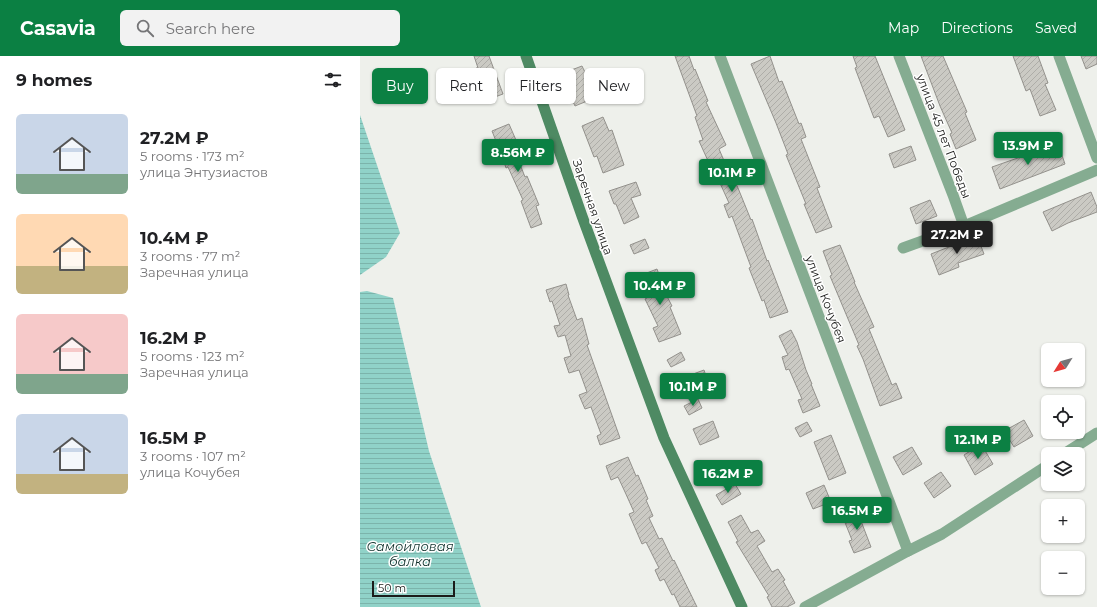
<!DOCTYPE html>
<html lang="en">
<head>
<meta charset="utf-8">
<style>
  body { margin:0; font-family:Montserrat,sans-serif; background:#f2f2f2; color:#202124; height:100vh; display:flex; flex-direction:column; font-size:15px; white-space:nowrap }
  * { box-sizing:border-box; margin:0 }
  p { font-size:13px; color:#757577 }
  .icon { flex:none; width:22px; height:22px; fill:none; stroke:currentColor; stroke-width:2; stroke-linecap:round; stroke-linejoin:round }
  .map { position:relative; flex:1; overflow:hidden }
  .details { display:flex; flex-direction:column; background:#fff; width:360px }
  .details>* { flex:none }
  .guide { position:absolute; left:12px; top:12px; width:380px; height:36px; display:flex; gap:8px }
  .needle { width:26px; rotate:233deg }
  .tools { position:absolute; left:681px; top:287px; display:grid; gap:8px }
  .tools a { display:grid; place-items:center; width:44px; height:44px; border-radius:6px; background:#fff; box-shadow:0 1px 3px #0004; font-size:20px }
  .scale { position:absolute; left:12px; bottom:10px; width:83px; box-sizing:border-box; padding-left:4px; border:2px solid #1b1c1a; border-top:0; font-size:11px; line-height:14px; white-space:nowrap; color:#1b1c1a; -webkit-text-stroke:3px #fff; paint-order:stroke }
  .price { position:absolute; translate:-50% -34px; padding:0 9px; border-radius:4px; background:#0b8043; color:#fff; font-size:13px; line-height:26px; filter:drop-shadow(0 1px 2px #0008) }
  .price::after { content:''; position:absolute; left:50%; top:24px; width:12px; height:9px; margin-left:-6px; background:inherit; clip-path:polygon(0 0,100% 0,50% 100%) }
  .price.on { background:#222; color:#fff }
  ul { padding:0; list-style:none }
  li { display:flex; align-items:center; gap:12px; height:100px; padding:0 16px }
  li span { display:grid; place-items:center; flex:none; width:112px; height:80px; border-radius:6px; color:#555 }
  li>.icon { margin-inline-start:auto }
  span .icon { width:48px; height:48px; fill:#fffc; stroke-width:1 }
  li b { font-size:17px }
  h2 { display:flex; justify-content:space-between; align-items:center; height:48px; padding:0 16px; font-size:17px }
  .tag { padding:0 14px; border-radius:6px; background:#fff; box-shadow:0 1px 3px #0004; font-size:14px; line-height:36px }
  .tag.on { background:#0b8043; color:#fff }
  header { display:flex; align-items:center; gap:24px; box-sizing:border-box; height:56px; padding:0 20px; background:#0b8043; color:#fff }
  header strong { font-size:19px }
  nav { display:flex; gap:22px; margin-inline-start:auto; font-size:14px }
  .search { width:280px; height:36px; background:#f2f2f2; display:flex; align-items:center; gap:10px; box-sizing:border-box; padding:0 14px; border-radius:6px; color:#757577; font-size:15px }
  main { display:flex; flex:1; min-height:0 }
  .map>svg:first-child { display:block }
  .water { fill:url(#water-rules) }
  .building { fill:url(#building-hatch); stroke:#93918c }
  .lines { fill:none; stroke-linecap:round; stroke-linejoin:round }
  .minor { stroke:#85ac91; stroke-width:11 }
  .secondary { stroke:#4e8a63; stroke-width:11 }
  .labels { text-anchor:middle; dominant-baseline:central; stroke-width:3; stroke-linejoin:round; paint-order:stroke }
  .street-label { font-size:12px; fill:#1b1c1a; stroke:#fff }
  .water-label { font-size:13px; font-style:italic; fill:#10312c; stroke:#fff }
</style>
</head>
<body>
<header>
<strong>Casavia</strong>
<div class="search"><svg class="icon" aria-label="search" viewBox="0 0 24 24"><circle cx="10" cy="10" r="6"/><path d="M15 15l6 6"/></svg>Search here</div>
<nav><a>Map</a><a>Directions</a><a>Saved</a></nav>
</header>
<main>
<section class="details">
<h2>9 homes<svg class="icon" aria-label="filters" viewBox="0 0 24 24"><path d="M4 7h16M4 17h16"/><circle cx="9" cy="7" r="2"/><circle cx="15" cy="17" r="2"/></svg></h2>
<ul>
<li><span style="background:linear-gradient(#c9d6e8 75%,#7fa58c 0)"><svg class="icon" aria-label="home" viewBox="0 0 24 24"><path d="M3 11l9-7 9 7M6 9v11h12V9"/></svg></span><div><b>27.2M ₽</b><p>5 rooms · 173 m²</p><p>улица Энтузиастов</p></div></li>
<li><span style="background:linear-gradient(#ffd9b3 65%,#c2b280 0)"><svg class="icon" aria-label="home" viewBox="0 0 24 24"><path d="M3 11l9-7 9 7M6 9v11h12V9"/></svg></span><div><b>10.4M ₽</b><p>3 rooms · 77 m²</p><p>Заречная улица</p></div></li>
<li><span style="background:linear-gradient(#f6c9c9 75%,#7fa58c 0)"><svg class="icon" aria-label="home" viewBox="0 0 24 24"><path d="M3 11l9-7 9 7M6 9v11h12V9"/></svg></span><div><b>16.2M ₽</b><p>5 rooms · 123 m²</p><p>Заречная улица</p></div></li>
<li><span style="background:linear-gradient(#c9d6e8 75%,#c2b280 0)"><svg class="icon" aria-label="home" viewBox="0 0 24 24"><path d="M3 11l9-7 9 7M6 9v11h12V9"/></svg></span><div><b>16.5M ₽</b><p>3 rooms · 107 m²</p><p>улица Кочубея</p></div></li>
</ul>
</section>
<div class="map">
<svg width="737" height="551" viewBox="0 0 737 551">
  <defs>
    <pattern id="water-rules" width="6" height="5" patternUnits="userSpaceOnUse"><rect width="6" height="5" fill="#90d2c8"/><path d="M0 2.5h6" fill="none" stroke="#7cb4ab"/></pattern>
    <pattern id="building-hatch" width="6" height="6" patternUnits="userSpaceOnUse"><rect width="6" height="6" fill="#cbcac4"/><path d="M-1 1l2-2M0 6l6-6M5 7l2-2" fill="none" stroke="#aeada8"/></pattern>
  </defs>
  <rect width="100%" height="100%" fill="#eef0eb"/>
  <g class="water">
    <polygon points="0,59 40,177 26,201 0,219"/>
    <polygon points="7,235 33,242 69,395 121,551 0,551 0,236"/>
  </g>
  <g class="building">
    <polygon points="114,0 129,0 143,38 124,45 118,29 121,28 116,12 118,12"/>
    <polygon points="315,0 329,0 334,14 335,13 348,45 346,46 366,89 359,93 371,121 372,120 378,132 391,164 392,163 407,205 408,204 428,256 410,262 404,244 402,245 389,212 391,211 382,187 372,160 369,162 364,149 369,147 355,116 352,118 348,108 349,107 339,85 343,84 335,61 337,60"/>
    <polygon points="410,0 419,26 422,25 439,68 441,67 446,81 441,83 460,131 457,132 472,171 456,177 444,148 446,148 426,99 428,98 416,67 391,8"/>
    <polygon points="493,0 515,0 545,74 528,81 519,60 514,62 495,12 497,11"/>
    <polygon points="561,0 583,0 607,56 605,57 616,84 596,93 590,78 592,77 580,50"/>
    <polygon points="653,0 678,0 688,27 685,28 696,54 680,60 670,33 666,35"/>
    <polygon points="721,0 737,0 737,8 726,13"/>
    <polygon points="222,10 237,41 215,50 207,32 212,30 206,16"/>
    <polygon points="243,61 249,75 252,74 264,109 243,117 237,100 234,101 222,70"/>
    <polygon points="149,68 159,91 154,93 165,121 167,120 179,149 176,150 182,168 171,172 161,145 163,144 148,111 146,112 137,85 136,85 132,75"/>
    <polygon points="698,88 705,108 640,133 632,111"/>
    <polygon points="551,90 556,104 534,112 529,98"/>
    <polygon points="276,126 281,139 271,142 279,161 264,168 256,148 254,148 249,135"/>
    <polygon points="731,136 737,151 737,156 708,167 692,175 683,156"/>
    <polygon points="570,144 577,160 556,168 550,152"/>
    <polygon points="617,180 624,198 598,207 599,211 579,219 571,198"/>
    <polygon points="285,183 289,192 274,198 270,189"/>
    <polygon points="480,189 495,226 494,226 514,271 509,273 532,329 536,327 542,342 520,350 503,303 497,290 499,289 470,220 472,219 463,195"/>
    <polygon points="297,213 301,224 299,225 312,250 310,251 321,278 299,286 293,272 298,270 285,243 287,242 279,220"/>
    <polygon points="206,228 209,239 208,239 217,264 222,262 229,288 227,289 260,382 240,389 237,380 241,378 231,351 225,353 219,339 227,336 219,314 209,317 204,302 211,300 205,279 198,281 194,270 200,269 192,245 190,246 186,234"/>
    <polygon points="431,274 437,286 446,314 452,328 451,328 460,350 443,357 438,344 442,343 429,313 426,314 422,301 428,299 419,280"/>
    <polygon points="321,296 325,304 311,311 307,304"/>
    <polygon points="344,314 348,326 330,333 325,321"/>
    <polygon points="338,343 342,352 329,359 324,350"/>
    <polygon points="664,364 673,380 654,391 644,375"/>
    <polygon points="353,365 359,381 340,389 333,373"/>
    <polygon points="447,366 452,375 440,381 435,372"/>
    <polygon points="471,379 486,417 469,424 454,386"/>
    <polygon points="621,388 633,408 615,419 604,399"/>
    <polygon points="552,391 562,408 543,419 533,401"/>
    <polygon points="268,401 276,420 278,419 288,443 286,444 293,460 289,462 299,483 302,482 313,505 314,504 337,551 320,551 314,538 312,539 304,523 300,525 295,514 299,512 286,486 282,488 269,458 274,456 265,436 258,421 251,424 246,410"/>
    <polygon points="581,416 591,430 574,442 564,427"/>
    <polygon points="375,428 381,438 362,449 356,439"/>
    <polygon points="464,429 471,446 453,453 446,437"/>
    <polygon points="499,453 503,464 501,465 511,491 494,497 489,485 492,484 482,459"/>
    <polygon points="381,459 391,477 398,474 405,485 397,490 412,516 418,513 425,524 423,525 435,547 427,551 412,551 407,541 409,540 376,486 378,485 368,466"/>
  </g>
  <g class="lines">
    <g class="minor">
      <polyline points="360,0 548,495"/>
      <polyline points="539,0 593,139 604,170"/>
      <polyline points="699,0 737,102"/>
      <polyline points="543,192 604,170 737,114"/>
      <polyline points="704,398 737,377"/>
      <polyline points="445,551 548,495 582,478 688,409"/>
    </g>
    <polyline class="secondary" points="166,0 222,160 304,382 382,551"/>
  </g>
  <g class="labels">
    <g class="street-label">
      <text transform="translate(584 80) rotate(69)">улица 45 лет Победы</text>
      <text transform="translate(233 151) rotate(71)">Заречная улица</text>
      <text transform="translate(466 243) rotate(69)">улица Кочубея</text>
    </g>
    <g class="water-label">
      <text x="50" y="490">Самойловая<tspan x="50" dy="15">балка</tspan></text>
    </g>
  </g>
</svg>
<div class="tools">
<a><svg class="needle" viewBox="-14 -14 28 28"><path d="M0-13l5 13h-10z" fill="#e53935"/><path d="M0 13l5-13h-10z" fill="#757577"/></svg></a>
<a><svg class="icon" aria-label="locate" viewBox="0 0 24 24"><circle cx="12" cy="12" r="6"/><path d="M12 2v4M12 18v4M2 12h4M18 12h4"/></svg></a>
<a><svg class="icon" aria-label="layers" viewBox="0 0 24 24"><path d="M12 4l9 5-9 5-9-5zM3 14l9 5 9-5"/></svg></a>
<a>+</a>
<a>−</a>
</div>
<div class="scale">50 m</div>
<b class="price" style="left:668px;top:110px">13.9M ₽</b>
<b class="price" style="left:158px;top:117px">8.56M ₽</b>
<b class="price" style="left:372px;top:137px">10.1M ₽</b>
<b class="price on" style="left:597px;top:199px">27.2M ₽</b>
<b class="price" style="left:300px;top:250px">10.4M ₽</b>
<b class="price" style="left:333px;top:351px">10.1M ₽</b>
<b class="price" style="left:618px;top:404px">12.1M ₽</b>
<b class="price" style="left:368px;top:438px">16.2M ₽</b>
<b class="price" style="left:497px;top:475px">16.5M ₽</b>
<div class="guide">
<a class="tag on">Buy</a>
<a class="tag">Rent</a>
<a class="tag">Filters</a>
<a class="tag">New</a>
</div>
</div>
</main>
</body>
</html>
